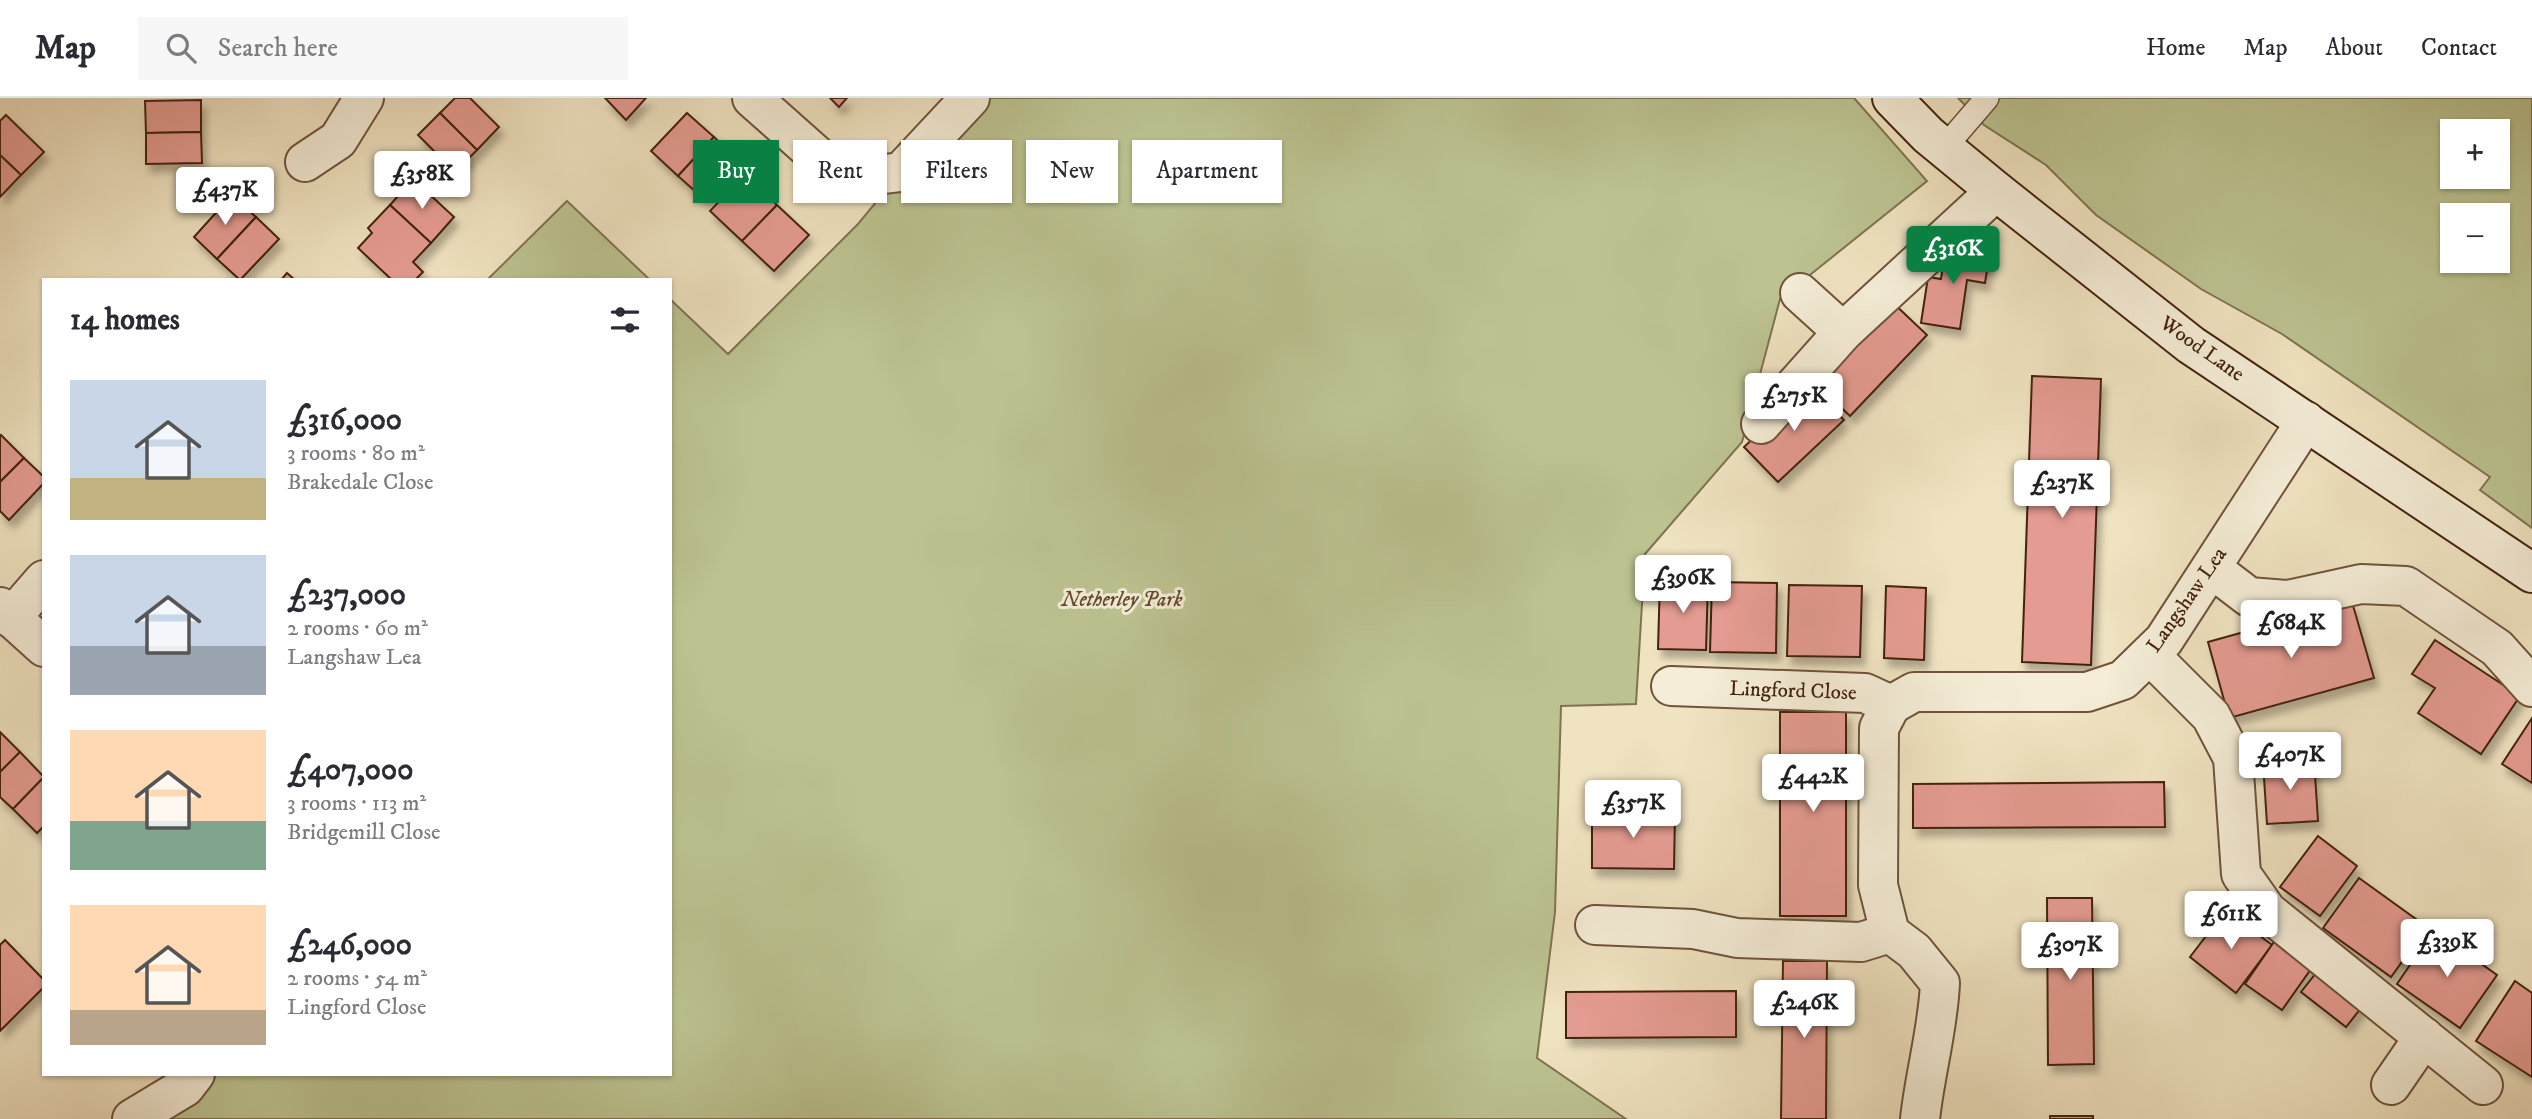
<!DOCTYPE html>
<html lang="en">
<head>
<meta charset="utf-8">
<style>
  body { margin:0; font-family:"IM FELL DW Pica",serif; background:#f7f7f7; color:#2b2b33; height:100vh; display:flex; flex-direction:column; font-size:26px; white-space:nowrap }
  * { box-sizing:border-box; margin:0 }
  p { font-size:23px; color:#7c7c81 }
  .icon { flex:none; width:38px; height:38px; fill:none; stroke:currentColor; stroke-width:2; stroke-linecap:round; stroke-linejoin:round }
  .map { position:relative; flex:1; overflow:hidden }
  .details { position:absolute; left:42px; top:180px; width:630px; height:798px; display:flex; flex-direction:column; background:#fff; border-radius:0px; box-shadow:0 2px 5px #0004 }
  .details>* { flex:none }
  .top-card { position:absolute; left:693px; top:42px; width:665px; height:63px; display:flex; gap:14px }
  .buttons { position:absolute; left:2440px; top:21px; display:grid; gap:14px }
  .buttons a { display:grid; place-items:center; width:70px; height:70px; border-radius:0px; background:#fff; box-shadow:0 2px 5px #0004; font-size:35px }
  .price { position:absolute; translate:-50% -60px; padding:0 16px; border-radius:7px; background:#fff; color:#222; font-size:23px; line-height:46px; filter:drop-shadow(0 2px 4px #0008) }
  .price::after { content:''; position:absolute; left:50%; top:42px; width:21px; height:16px; margin-left:-10px; background:inherit; clip-path:polygon(0 0,100% 0,50% 100%) }
  .price.active { background:#0b8043; color:#fff }
  ul { padding:0; list-style:none }
  li { display:flex; align-items:center; gap:21px; height:175px; padding:0 28px }
  li span { display:grid; place-items:center; flex:none; width:196px; height:140px; border-radius:0px; color:#555 }
  li>.icon { margin-inline-start:auto }
  span .icon { width:84px; height:84px; fill:#fffc; stroke-width:1 }
  li b { font-size:30px }
  h2 { display:flex; justify-content:space-between; align-items:center; height:84px; padding:0 28px; font-size:30px }
  .chip { padding:0 24px; border-radius:0px; background:#fff; box-shadow:0 2px 5px #0004; font-size:24px; line-height:63px }
  .chip.active { background:#0b8043; color:#fff }
  header { display:flex; align-items:center; gap:42px; box-sizing:border-box; height:98px; padding:0 35px; background:#fff; border-bottom:2px solid #e1e1e2 }
  header strong { font-size:33px }
  nav { display:flex; gap:38px; margin-inline-start:auto; font-size:24px }
  .search { width:490px; height:63px; background:#f7f7f7; display:flex; align-items:center; gap:18px; box-sizing:border-box; padding:0 24px; border-radius:0px; color:#7c7c81; font-size:26px }
  .map>svg:first-child { display:block }
  .green { fill:#bcc391; stroke:#807350; stroke-width:2; fill-rule:evenodd }
  .building { fill:#e49b91; stroke:#44230e; stroke-width:2; filter:url(#shadow) }
  .lines { fill:none; stroke-linecap:round; stroke-linejoin:round }
  .lane-casing { stroke:#6f533b; stroke-width:26 }
  .street-casing { stroke:#6f533b; stroke-width:42 }
  .secondary-casing { stroke:#44230e; stroke-width:42 }
  .lane { stroke:#f5edd7; stroke-width:23 }
  .street { stroke:#f5edd7; stroke-width:38 }
  .secondary { stroke:#f5edd7; stroke-width:38 }
  .labels { text-anchor:middle; dominant-baseline:central; stroke-width:6; stroke-linejoin:round; paint-order:stroke }
  .street-label { font-size:21px; fill:#44230e; stroke:#f5edd7 }
  .park-label { font-size:21px; font-style:italic; fill:#624b2f; stroke:#f5edd7 }
</style>
</head>
<body>
<header>
<strong>Map</strong>
<div class="search"><svg class="icon" aria-label="search" viewBox="0 0 24 24"><circle cx="10" cy="10" r="6"/><path d="M15 15l6 6"/></svg>Search here</div>
<nav><a>Home</a><a>Map</a><a>About</a><a>Contact</a></nav>
</header>
<div class="map">
<svg width="2532" height="1021" viewBox="0 0 2532 1021">
  <defs>
    <filter id="shadow"><feDropShadow dx="4.5" dy="8" stdDeviation="3.5" flood-color="#0004"/></filter>
  </defs>
  <rect width="100%" height="100%" fill="#f0e3c1"/>
  <filter id="stains"><feTurbulence type="fractalNoise" baseFrequency=".00286" numOctaves="4"/><feColorMatrix values="0 0 0 0 .2 0 0 0 0 .09 0 0 0 0 .02 0 0 0 .5 -.17"/></filter>
  <radialGradient id="worn" r=".72"><stop offset=".6" stop-color="#630" stop-opacity="0"/><stop offset="1" stop-color="#630" stop-opacity=".3"/></radialGradient>
  <g class="green">
    <polygon points="970,0 1854,0 1927,83 1780,201 1742,344 1645,456 1636,606 1561,608 1555,814 1537,960 1626,1021 132,1021 195,977 670,976 670,201 728,256 858,126 901,74"/>
    <path d="M 1958,0 L 2532,0 L 2532,430 L 2480,392 L 2490,379 L 2282,236 L 2201,191 L 2096,117 L 2046,67 L 1984,27 ZM 2452,33 L 2497,33 L 2497,79 L 2452,79 ZM 2452,117 L 2497,117 L 2497,163 L 2452,163 Z"/>
    <polygon points="567,103 650,182 487,182"/>
  </g>
  <g class="building">
    <polygon points="455,0 470,0 499,29 477,52 440,15"/>
    <polygon points="605,0 646,0 626,22"/>
    <polygon points="830,0 847,0 839,9"/>
    <polygon points="201,2 201,34 146,35 145,3"/>
    <polygon points="440,15 477,52 455,74 418,37"/>
    <polygon points="687,15 714,39 678,78 651,53"/>
    <polygon points="6,17 44,54 21,77 0,57 0,23"/>
    <polygon points="201,34 202,65 146,66 146,35"/>
    <polygon points="714,39 740,64 705,102 678,78"/>
    <polygon points="0,57 21,77 0,99"/>
    <polygon points="745,76 777,107 742,143 710,113"/>
    <polygon points="413,81 454,119 431,145 390,107"/>
    <polygon points="232,97 256,119 217,161 194,139"/>
    <polygon points="390,107 431,145 413,164 423,174 415,182 392,182 358,150 372,135 368,130"/>
    <polygon points="777,107 809,137 774,173 742,143"/>
    <polygon points="256,119 279,141 240,182 217,161"/>
    <polygon points="1946,147 1990,153 1985,185 1967,182 1960,231 1921,225 1928,179 1941,181"/>
    <polygon points="287,175 295,182 281,182"/>
    <polygon points="1890,202 1927,237 1850,318 1813,283"/>
    <polygon points="2032,278 2101,281 2091,567 2022,564"/>
    <polygon points="1810,287 1844,322 1778,384 1744,349"/>
    <polygon points="1,337 24,360 0,384 0,338"/>
    <polygon points="24,360 44,379 44,385 9,422 0,413 0,384"/>
    <polygon points="1660,482 1708,483 1706,552 1658,551"/>
    <polygon points="1712,484 1777,485 1776,555 1710,554"/>
    <polygon points="1789,487 1862,488 1860,559 1787,558"/>
    <polygon points="1886,488 1926,490 1924,562 1884,560"/>
    <polygon points="2352,504 2374,580 2229,620 2208,544"/>
    <polygon points="2435,542 2520,598 2481,656 2418,615 2435,590 2412,576"/>
    <rect x="1780" y="614" width="66" height="204"/>
    <polygon points="2532,620 2532,685 2502,666"/>
    <polygon points="0,634 20,654 0,674"/>
    <polygon points="20,654 44,679 13,711 0,699 0,674"/>
    <polygon points="2314,661 2318,723 2267,726 2263,664"/>
    <polygon points="44,679 44,728 37,735 13,711"/>
    <polygon points="2164,684 2165,729 1913,730 1913,686"/>
    <polygon points="1592,712 1675,714 1674,771 1592,770"/>
    <polygon points="2318,738 2357,768 2320,818 2280,789"/>
    <polygon points="2359,780 2427,829 2391,879 2323,830"/>
    <polygon points="2047,800 2092,800 2094,966 2048,967"/>
    <polygon points="2226,812 2272,847 2236,895 2190,859"/>
    <polygon points="2434,832 2497,877 2460,930 2397,886"/>
    <polygon points="2280,835 2318,861 2282,912 2245,886"/>
    <polygon points="5,842 44,882 44,889 0,933 0,847"/>
    <polygon points="1783,863 1827,863 1826,1021 1781,1021"/>
    <polygon points="2320,870 2365,905 2346,929 2301,894"/>
    <polygon points="2515,883 2532,895 2532,979 2476,943"/>
    <polygon points="1736,893 1736,939 1566,940 1566,894"/>
    <rect x="2050" y="1018" width="43" height="3"/>
  </g>
  <g class="lines">
    <g class="lane-casing">
      <polyline id="lane" points="1945,49 1987,0"/>
    </g>
    <g class="street-casing">
      <g id="street">
        <polyline points="752,0 843,81 901,74 970,0"/>
        <polyline points="305,64 338,42 364,0"/>
        <polyline points="1800,195 1843,234"/>
        <polyline points="1761,326 1843,234 1996,93"/>
        <polyline points="2211,470 2249,499 2288,502 2361,486 2406,488 2497,550 2532,589"/>
        <polyline points="0,509 44,549"/>
        <polyline points="11,520 44,482"/>
        <polyline points="2150,557 2211,618 2233,660 2241,776 2267,813 2483,987"/>
        <polyline points="1671,588 1865,595 1891,607"/>
        <polyline points="1891,607 1914,594 2087,594 2123,582 2164,542 2306,323"/>
        <path d="M 1891,607 L 1879,630 L 1878,787 L 1890,835 L 1914,853 L 1940,885 C 1938,931 1925,975 1920,1021"/>
        <polyline points="1595,827 1693,831 1737,840 1861,844 1890,835"/>
        <polyline points="2391,987 2424,939"/>
        <polyline points="132,1021 185,989 195,976"/>
      </g>
    </g>
    <g class="secondary-casing">
      <polyline id="secondary" points="1892,0 1928,37 1996,93 2191,247 2532,475"/>
    </g>
    <use href="#lane" class="lane"/>
    <use href="#street" class="street"/>
    <use href="#secondary" class="secondary"/>
  </g>
  <g class="labels">
    <g class="street-label">
      <text transform="translate(2202 251) rotate(35)">Wood Lane</text>
      <text transform="translate(2187 502) rotate(-55)">Langshaw Lea</text>
      <text transform="translate(1793 593) rotate(2)">Lingford Close</text>
    </g>
    <g class="park-label">
      <text x="1122" y="502">Netherley Park</text>
    </g>
  </g>
  <rect width="100%" height="100%" filter="url(#stains)"/>
  <rect width="100%" height="100%" fill="url(#worn)"/>
</svg>
<div class="buttons">
<a>+</a>
<a>−</a>
</div>
<b class="price" style="left:422px;top:113px">£358K</b>
<b class="price" style="left:225px;top:129px">£437K</b>
<b class="price active" style="left:1953px;top:188px">£316K</b>
<b class="price" style="left:1794px;top:335px">£275K</b>
<b class="price" style="left:2062px;top:422px">£237K</b>
<b class="price" style="left:1683px;top:517px">£396K</b>
<b class="price" style="left:2291px;top:562px">£684K</b>
<b class="price" style="left:2290px;top:694px">£407K</b>
<b class="price" style="left:1813px;top:716px">£442K</b>
<b class="price" style="left:1633px;top:742px">£357K</b>
<b class="price" style="left:2231px;top:853px">£611K</b>
<b class="price" style="left:2447px;top:881px">£339K</b>
<b class="price" style="left:2070px;top:884px">£307K</b>
<b class="price" style="left:1804px;top:942px">£246K</b>
<div class="top-card">
<a class="chip active">Buy</a>
<a class="chip">Rent</a>
<a class="chip">Filters</a>
<a class="chip">New</a>
<a class="chip">Apartment</a>
</div>
<section class="details">
<h2>14 homes<svg class="icon" aria-label="filters" viewBox="0 0 24 24"><path d="M4 7h16M4 17h16"/><circle cx="9" cy="7" r="2"/><circle cx="15" cy="17" r="2"/></svg></h2>
<ul>
<li><span style="background:linear-gradient(#c9d6e8 70%,#c2b280 0)"><svg class="icon" aria-label="home" viewBox="0 0 24 24"><path d="M3 11l9-7 9 7M6 9v11h12V9"/></svg></span><div><b>£316,000</b><p>3 rooms · 80 m²</p><p>Brakedale Close</p></div></li>
<li><span style="background:linear-gradient(#c9d6e8 65%,#9aa5b1 0)"><svg class="icon" aria-label="home" viewBox="0 0 24 24"><path d="M3 11l9-7 9 7M6 9v11h12V9"/></svg></span><div><b>£237,000</b><p>2 rooms · 60 m²</p><p>Langshaw Lea</p></div></li>
<li><span style="background:linear-gradient(#ffd9b3 65%,#7fa58c 0)"><svg class="icon" aria-label="home" viewBox="0 0 24 24"><path d="M3 11l9-7 9 7M6 9v11h12V9"/></svg></span><div><b>£407,000</b><p>3 rooms · 113 m²</p><p>Bridgemill Close</p></div></li>
<li><span style="background:linear-gradient(#ffd9b3 75%,#b9a48a 0)"><svg class="icon" aria-label="home" viewBox="0 0 24 24"><path d="M3 11l9-7 9 7M6 9v11h12V9"/></svg></span><div><b>£246,000</b><p>2 rooms · 54 m²</p><p>Lingford Close</p></div></li>
</ul>
</section>
</div>
</body>
</html>
